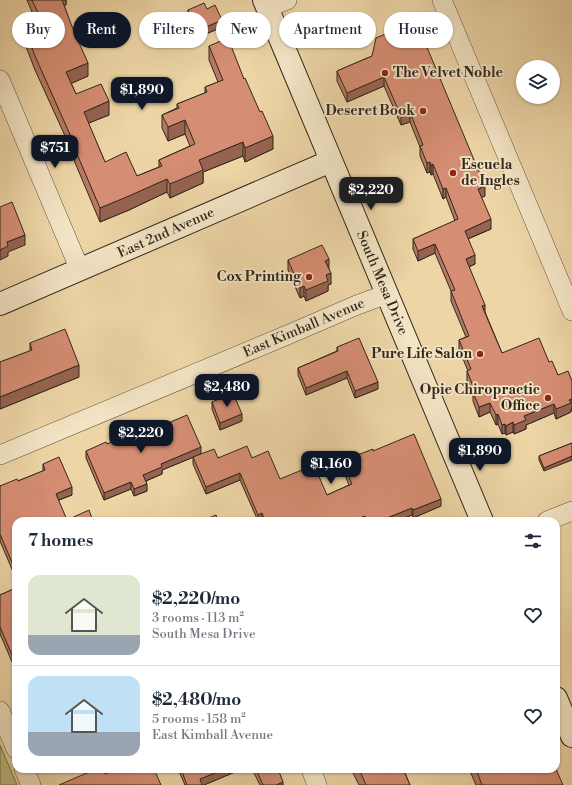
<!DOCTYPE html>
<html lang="en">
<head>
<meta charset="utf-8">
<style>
  body { margin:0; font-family:"Libre Bodoni",serif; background:#f6f6f7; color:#1f2937; height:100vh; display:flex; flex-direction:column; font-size:15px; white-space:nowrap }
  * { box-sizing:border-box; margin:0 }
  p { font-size:13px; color:#747a83 }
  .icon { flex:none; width:22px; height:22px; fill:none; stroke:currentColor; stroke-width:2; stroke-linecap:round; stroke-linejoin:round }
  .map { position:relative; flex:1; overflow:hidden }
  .side { position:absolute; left:12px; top:517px; width:548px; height:256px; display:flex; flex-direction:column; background:#fff; border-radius:12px; box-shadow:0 1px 3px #0004 }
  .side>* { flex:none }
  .top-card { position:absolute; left:12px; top:12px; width:548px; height:36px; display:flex; gap:8px }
  .fabs { position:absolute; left:516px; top:60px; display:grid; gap:8px }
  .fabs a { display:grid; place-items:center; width:44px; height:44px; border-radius:50%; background:#fff; box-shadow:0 1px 3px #0004; font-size:20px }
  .price { position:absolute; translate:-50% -34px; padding:0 9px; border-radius:8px; background:#111827; color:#fff; font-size:13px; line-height:26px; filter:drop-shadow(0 1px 2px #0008) }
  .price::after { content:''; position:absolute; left:50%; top:24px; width:12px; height:9px; margin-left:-6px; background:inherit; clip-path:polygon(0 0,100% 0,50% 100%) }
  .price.active { background:#222; color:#fff }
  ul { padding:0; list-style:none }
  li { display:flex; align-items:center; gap:12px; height:100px; padding:0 16px }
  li+li { border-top:1px solid #e0e1e3 }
  li span { display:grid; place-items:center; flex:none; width:112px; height:80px; border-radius:12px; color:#555 }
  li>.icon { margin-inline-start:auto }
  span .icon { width:48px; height:48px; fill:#fffc; stroke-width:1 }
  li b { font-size:17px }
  h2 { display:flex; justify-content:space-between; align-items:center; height:48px; padding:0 16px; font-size:17px }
  .tag { padding:0 14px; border-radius:18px; background:#fff; box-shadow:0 1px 3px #0004; font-size:14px; line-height:36px }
  .tag.active { background:#111827; color:#fff }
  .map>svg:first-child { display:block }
  .green { fill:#bdbc83; stroke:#777250 }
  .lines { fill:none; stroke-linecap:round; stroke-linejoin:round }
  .street-casing { stroke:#60533f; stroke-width:20 }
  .secondary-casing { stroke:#31281d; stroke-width:24 }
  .street { stroke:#f3e4c5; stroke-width:19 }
  .secondary { stroke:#f3e4c5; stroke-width:22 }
  .wall { fill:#b77963; stroke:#31281d }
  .shaded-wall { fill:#956350; stroke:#31281d }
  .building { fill:#d58d73; stroke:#31281d }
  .poi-dot { fill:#8f2418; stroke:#f3e4c5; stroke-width:1.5 }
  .labels { text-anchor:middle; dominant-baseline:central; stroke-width:3.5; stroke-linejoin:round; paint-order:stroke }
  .poi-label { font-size:14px; font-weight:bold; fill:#31281d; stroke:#f3e4c5; text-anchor:end }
  .street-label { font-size:14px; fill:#31281d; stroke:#f3e4c5 }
</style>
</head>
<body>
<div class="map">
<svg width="572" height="785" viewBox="0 0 572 785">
  <rect width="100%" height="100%" fill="#edd5a6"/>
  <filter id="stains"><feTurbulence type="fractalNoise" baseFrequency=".005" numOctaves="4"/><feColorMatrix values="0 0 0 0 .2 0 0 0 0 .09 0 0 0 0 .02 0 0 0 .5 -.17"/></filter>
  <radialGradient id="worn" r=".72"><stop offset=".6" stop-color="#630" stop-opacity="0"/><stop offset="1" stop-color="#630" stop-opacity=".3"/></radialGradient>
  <polygon class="green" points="0,745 17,785 0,785"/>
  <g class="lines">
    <g class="street-casing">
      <g id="street">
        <polyline points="442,0 572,311"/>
        <polyline points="267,8 287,0"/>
        <polyline points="0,80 80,270"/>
        <polyline points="0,455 292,333 357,305 387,294"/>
        <polyline points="547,521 572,511"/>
        <polyline points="0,711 16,749"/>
        <polyline points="24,769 31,785"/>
        <polyline points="311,769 317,785"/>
      </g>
    </g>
    <g class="secondary-casing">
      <g id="secondary">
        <polyline points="264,0 482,521"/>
        <polyline points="0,304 331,161"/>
        <polyline points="556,698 572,736"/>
      </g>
    </g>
    <use href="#street" class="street"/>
    <use href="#secondary" class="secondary"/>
  </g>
  <g class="wall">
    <polygon points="27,0 66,0 66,5 64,5 88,76 71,83 76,94 109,115 88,123 105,162 137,176 159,167 159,160 190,146 185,134 168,141 162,128 162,115 177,108 177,104 205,93 205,87 218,82 209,60 209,46 244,79 273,149 245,162 243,156 203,172 203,183 170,198 167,192 129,210 100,222 71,153 71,149 35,70 22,36 22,22 34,17"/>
    <polygon points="207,9 222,27 197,38 188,17 188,10"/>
    <polygon points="372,56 485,196 481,197 491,229 468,239 475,264 469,267 485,312 502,353 549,362 558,375 572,381 572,409 571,409 571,412 556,419 554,413 526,425 526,429 514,434 513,432 506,435 505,433 502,434 498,424 496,425 490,412 479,417 473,401 473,397 467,381 467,371 468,371 459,349 459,340 466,337 451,301 451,291 435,253 418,261 413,249 413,239 455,221 446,197 443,199 433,174 431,175 430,172 427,173 420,156 420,147 410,122 401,125 384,86 347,102 337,81 337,71"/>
    <polygon points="288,260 329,269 331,284 328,285 328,291 306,301 304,296 300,298 288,270"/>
    <polygon points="30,343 79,377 0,409 0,362 30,351"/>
    <polygon points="337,347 378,389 355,398 347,378 306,395 298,375 298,368 337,351"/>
    <polygon points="212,402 242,421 220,430 212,409"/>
    <polygon points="572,443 544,471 539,460 539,456"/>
    <polygon points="107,444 201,454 162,470 162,474 146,481 147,491 134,496 131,489 104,500 86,458 86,451"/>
    <polygon points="373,451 441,506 413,518 412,515 396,521 262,521 262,520 258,521 240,480 206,494 193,464 193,457 252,458 280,479 327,495 349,485 342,468 342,461"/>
    <polygon points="43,464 72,495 59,500 14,574 0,541 0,486 18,481 43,471"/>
    <polygon points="16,588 16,671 0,634 0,595"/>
    <polygon points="178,769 242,769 204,785 185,785"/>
    <polygon points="252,769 278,769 283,785 260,785"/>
    <polygon points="351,769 414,769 405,773 410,785 359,785"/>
    <polygon points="469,769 545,769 546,772 563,785 476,785"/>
  </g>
  <g class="shaded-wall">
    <polygon points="59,0 66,0 66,5 59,7"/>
    <polygon points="222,20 222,27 197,38 197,31"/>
    <polygon points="88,63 88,76 66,86 66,72"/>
    <polygon points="384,77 384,86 347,102 347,93"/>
    <polygon points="109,101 109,115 84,125 84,112"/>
    <polygon points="410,112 410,122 401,125 401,116"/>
    <polygon points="185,120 185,134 168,141 168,127"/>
    <polygon points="273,136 273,149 245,162 245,148"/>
    <polygon points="243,142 243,156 203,172 203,183 170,198 170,184 199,160"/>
    <polygon points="430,162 430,172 427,173 427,163"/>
    <polygon points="433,164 433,174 431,175 431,165"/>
    <polygon points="167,179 167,192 129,210 100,222 100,208"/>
    <polygon points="485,186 485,196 478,199 478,189"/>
    <polygon points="446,188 446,197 443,199 443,189"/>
    <polygon points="491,219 491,229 465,240 465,231"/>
    <polygon points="25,235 25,245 8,252 8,256 0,260 0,250 7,242"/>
    <polygon points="435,244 435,253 418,261 418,251"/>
    <polygon points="475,255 475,264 466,268 466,259"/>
    <polygon points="329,259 329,270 325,261"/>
    <polygon points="331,273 331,284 328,285 328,291 306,301 306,290 326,275"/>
    <polygon points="304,286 304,296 300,298 300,288"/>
    <polygon points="485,305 485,314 482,306"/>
    <polygon points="79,365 79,377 0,409 0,397"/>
    <polygon points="347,371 347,378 306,395 306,388"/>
    <polygon points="378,382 378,389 355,398 355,391"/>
    <polygon points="572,399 572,409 571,409 571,412 556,419 556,409"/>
    <polygon points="490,403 490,412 479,417 479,407"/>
    <polygon points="554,404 554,413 526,425 526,429 514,434 514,425 524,416"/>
    <polygon points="242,414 242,421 220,430 220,423"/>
    <polygon points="498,414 498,424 496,425 496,415"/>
    <polygon points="513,422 513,432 506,435 506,426"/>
    <polygon points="505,424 505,433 502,434 502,425"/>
    <polygon points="201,447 201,454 162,470 162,474 143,482 143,475 161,464"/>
    <polygon points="572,456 572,460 544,471 544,468"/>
    <polygon points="240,473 240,480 206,494 206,487"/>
    <polygon points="131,482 131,489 104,500 104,493"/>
    <polygon points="147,484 147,491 134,496 134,489"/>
    <polygon points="72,487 72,495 56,501 56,494"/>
    <polygon points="441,499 441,506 413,518 413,510"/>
    <polygon points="412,508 412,515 396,521 379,521"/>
    <polygon points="262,513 262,520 258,521 258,515"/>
    <polygon points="365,516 365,521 353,521"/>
    <rect x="14" y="567" width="2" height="7"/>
    <polygon points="225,769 242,769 204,785 200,785 200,779"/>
    <polygon points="399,769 414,769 399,775"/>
    <polygon points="283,782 283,785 276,785"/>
  </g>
  <g class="building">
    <polygon points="32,0 62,0 73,29 88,63 66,72 76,94 101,84 109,101 84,112 105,162 126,152 137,176 162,166 159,160 195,144 185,120 168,127 162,115 179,108 177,104 207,92 205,87 223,80 209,46 228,38 244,79 245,78 260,112 262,111 273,136 245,148 243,142 199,160 203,170 170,184 167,179 129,196 100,208 71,140 72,139 35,56 22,22 39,15"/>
    <polygon points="204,3 207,9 215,5 222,20 197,31 188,10"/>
    <polygon points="416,21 485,186 478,189 491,219 465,231 475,255 466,259 485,305 482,306 502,353 539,338 549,362 552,361 558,375 568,371 572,381 572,399 569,400 571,403 556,409 554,404 524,416 526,420 514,425 513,422 506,426 505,424 502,425 498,414 496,415 490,403 479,407 473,392 475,391 467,371 471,369 459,340 469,336 451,291 455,290 435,244 418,251 413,239 458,219 446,188 443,189 433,164 431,165 430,162 427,163 420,146 423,145 410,112 401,116 384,77 347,93 337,71 372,56 376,38"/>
    <polygon points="12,202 25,235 7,242 8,246 0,250 0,207"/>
    <polygon points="322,245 329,259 325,261 331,273 326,275 328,281 306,290 304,286 300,288 288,260"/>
    <polygon points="65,329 79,365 0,397 0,362 32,350 30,343"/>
    <polygon points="359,338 378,382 355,391 347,371 306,388 298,368 338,351 337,347"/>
    <polygon points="233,393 242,414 220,423 212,402"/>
    <polygon points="187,415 201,447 161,464 162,467 143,475 147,484 134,489 131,482 104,493 86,451 106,442 107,444 145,428 147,432"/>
    <polygon points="414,434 441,499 413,510 412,508 379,521 367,521 365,516 353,521 265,521 262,513 258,515 240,473 206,487 193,457 214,449 218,458 247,446 252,458 268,451 280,479 314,465 327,495 352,484 342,461 373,449 373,451"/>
    <polygon points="572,443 572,456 544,468 539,456"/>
    <polygon points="59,457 72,487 56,494 67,520 89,510 93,521 16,521 16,567 14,567 0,534 0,486 17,479 18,481 45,470 43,464"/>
    <polygon points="216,515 218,521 202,521"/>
    <polygon points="16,588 16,664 0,627 0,595"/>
    <polygon points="96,769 103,769 105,774 117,769 154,769 161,785 59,785"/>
    <polygon points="181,769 225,769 200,779 202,785 187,785"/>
    <polygon points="256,769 278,769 283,782 276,785 263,785"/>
    <polygon points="359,769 403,769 410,785 366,785"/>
    <polygon points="476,769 545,769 546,772 556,769 563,785 482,785"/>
  </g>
  <g class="poi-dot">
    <circle cx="385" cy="73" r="4"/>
    <circle cx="423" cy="111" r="4"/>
    <circle cx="453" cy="173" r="4"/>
    <circle cx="309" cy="277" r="4"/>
    <circle cx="480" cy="354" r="4"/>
    <circle cx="548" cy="398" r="4"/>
  </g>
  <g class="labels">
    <g class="poi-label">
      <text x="393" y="73" text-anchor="start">The Velvet Noble</text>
      <text x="415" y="111">Deseret Book</text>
      <text x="461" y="165" text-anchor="start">Escuela<tspan x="461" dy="16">de Ingles</tspan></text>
      <text x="301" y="277">Cox Printing</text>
      <text x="472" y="354">Pure Life Salon</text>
      <text x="540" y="390">Opie Chiropractic<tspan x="540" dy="16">Office</tspan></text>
    </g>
    <g class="street-label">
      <text transform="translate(166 233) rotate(-24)">East 2nd Avenue</text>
      <text transform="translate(382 283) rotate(67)">South Mesa Drive</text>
      <text transform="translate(304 328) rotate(-23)">East Kimball Avenue</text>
    </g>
  </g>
  <rect width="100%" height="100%" filter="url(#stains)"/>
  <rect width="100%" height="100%" fill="url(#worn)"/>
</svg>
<div class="fabs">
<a><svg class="icon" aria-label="layers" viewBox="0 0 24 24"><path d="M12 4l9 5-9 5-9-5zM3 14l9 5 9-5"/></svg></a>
</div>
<b class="price" style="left:142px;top:111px">$1,890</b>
<b class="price" style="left:55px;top:169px">$751</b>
<b class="price active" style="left:371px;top:211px">$2,220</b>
<b class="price" style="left:227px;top:408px">$2,480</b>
<b class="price" style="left:141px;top:454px">$2,220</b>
<b class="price" style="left:480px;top:472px">$1,890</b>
<b class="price" style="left:331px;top:485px">$1,160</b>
<div class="top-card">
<a class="tag">Buy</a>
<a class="tag active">Rent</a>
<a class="tag">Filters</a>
<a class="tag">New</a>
<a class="tag">Apartment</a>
<a class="tag">House</a>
</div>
<section class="side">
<h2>7 homes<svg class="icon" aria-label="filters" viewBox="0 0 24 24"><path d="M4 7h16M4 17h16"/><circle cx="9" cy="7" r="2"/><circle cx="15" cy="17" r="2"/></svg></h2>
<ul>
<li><span style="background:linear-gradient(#dfe7d0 75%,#9aa5b1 0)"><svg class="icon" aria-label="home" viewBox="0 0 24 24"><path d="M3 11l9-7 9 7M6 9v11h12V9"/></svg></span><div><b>$2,220/mo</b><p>3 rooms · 113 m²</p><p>South Mesa Drive</p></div><svg class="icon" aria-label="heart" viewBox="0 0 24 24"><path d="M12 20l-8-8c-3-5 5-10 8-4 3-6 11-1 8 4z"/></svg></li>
<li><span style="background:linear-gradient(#bfe0f5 70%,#9aa5b1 0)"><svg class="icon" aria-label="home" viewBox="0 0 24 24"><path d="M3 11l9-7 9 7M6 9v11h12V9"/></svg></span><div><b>$2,480/mo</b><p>5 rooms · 158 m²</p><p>East Kimball Avenue</p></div><svg class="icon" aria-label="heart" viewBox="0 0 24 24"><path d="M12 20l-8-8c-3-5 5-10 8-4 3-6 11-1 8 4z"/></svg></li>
</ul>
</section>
</div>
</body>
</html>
